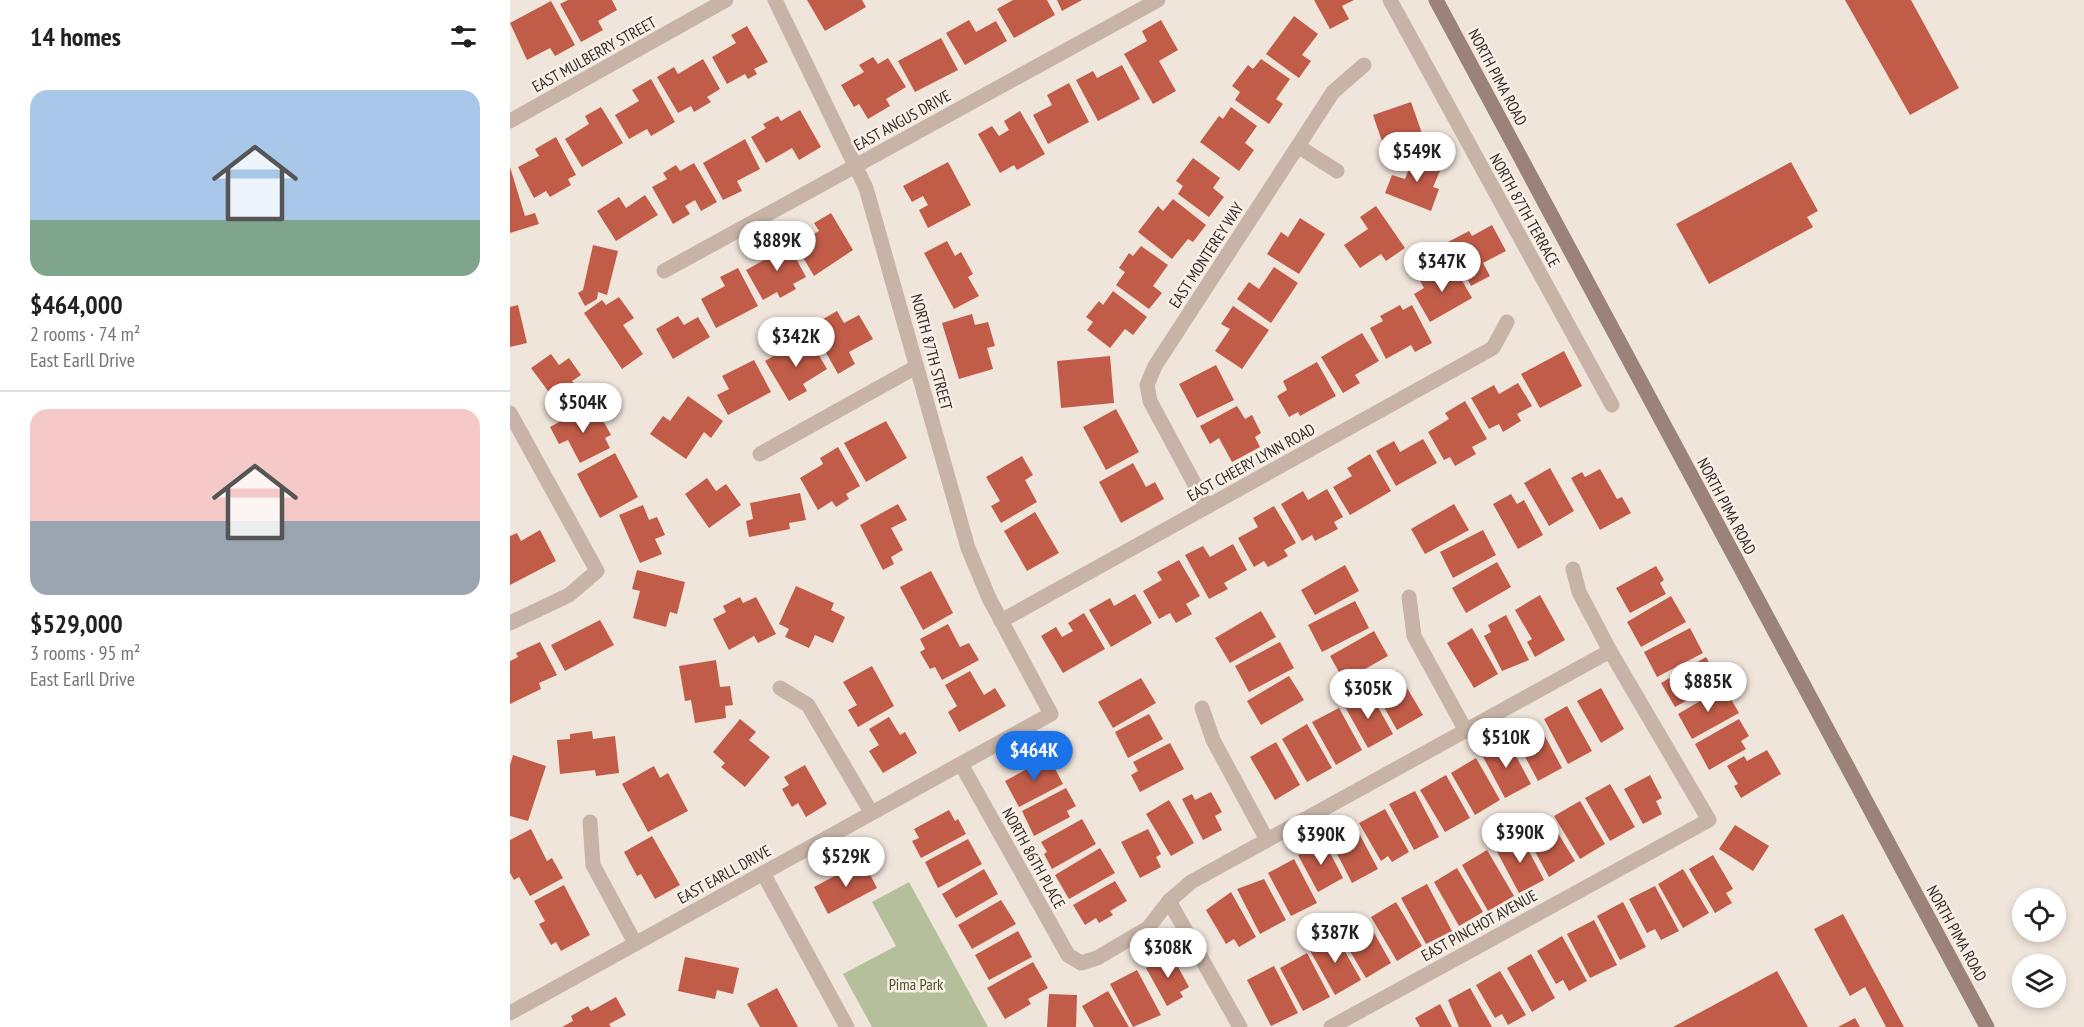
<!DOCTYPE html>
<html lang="en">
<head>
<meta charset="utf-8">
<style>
  body { margin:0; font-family:"PT Sans Narrow",sans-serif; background:#f2f2f2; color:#202124; height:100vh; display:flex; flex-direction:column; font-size:22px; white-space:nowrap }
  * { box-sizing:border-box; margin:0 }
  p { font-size:20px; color:#757577 }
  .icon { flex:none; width:33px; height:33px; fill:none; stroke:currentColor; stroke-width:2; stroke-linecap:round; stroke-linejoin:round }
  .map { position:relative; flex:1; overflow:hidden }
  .details { display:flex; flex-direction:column; background:#fff; width:510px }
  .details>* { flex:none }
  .controls { position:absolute; left:1502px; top:888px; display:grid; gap:12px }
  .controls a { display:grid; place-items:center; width:54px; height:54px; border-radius:50%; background:#fff; box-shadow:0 3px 9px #0003; font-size:30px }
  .price { position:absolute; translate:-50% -51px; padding:0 14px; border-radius:21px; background:#fff; color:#222; font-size:20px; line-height:39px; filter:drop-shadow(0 2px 3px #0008) }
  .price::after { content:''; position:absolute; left:50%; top:36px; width:18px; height:14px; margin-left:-9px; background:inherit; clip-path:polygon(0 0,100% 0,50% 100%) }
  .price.selected { background:#1a73e8; color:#fff }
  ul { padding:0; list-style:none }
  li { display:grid; align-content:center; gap:12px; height:318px; padding:0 30px }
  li+li { border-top:2px solid #e0e0e0 }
  li span { display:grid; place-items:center; height:186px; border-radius:18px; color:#555 }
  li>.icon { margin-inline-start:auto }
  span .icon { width:108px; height:108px; fill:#fffc; stroke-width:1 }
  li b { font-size:26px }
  h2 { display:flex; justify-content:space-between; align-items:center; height:72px; padding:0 30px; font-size:26px }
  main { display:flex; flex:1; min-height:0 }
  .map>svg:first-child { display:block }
  .green { fill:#b6bf9b }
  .building { fill:#c15c48 }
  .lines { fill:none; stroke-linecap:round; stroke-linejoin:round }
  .minor { stroke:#c8b4a7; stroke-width:15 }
  .secondary { stroke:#9b8379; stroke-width:15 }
  .labels { text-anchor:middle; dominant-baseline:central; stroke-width:5; stroke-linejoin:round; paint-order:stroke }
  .street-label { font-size:16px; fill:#352b27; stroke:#f8efe7 }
  .park-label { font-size:16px; fill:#47522c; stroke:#f8efe7 }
</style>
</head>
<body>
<main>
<section class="details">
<h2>14 homes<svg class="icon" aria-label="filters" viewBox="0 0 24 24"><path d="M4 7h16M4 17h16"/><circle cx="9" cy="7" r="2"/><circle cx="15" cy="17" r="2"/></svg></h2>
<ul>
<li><span style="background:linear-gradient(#a9c7e8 70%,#7fa58c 0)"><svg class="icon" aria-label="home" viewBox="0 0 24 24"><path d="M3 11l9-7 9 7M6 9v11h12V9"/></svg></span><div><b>$464,000</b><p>2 rooms · 74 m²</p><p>East Earll Drive</p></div></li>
<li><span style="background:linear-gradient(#f6c9c9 60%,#9aa5b1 0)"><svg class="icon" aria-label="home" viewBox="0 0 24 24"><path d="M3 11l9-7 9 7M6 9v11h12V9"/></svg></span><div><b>$529,000</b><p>3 rooms · 95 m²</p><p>East Earll Drive</p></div></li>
</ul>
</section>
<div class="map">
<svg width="1574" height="1027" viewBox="0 0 1574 1027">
  <rect width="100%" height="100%" fill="#f0e5db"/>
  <polygon class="green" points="399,882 478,1027 362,1027 333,974 386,946 362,902"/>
  <g class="building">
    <polygon points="58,0 102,0 107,10 88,21 93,30 71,42 50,4"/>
    <polygon points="297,0 352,0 356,7 315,31"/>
    <polygon points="503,0 537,0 545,15 504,38 487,9"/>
    <polygon points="547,0 572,0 552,11"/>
    <polygon points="804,0 844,0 832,6 839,19 820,29"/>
    <polygon points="1335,0 1401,0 1449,88 1400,115"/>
    <polygon points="41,1 65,45 45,56 40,48 17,60 0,23"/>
    <polygon points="784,16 808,34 792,55 801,61 789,78 756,54"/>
    <polygon points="459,20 466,32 486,21 497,41 455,65 436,33"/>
    <polygon points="651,20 668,50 649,61 666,91 643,104 614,54 637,41 632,31"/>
    <polygon points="237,26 258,62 244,69 247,74 238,79 235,74 217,84 202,57 226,43 221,35"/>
    <polygon points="431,38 448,70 405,92 388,61"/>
    <polygon points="363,57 368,64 378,58 396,87 376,99 380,106 358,119 349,104 344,107 331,85 354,72 349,65"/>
    <polygon points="193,59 210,89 197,97 201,102 184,112 181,106 168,113 147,77 164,67 168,74"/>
    <polygon points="751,59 780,79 766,99 773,104 759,124 725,100 730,92 722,86 738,65 743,69"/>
    <polygon points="612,65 630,99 588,121 566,80 583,71 587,78"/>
    <polygon points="141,79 165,122 141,136 137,129 119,139 105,115 129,101 122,90"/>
    <polygon points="559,83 579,122 538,144 523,115 542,105 537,95"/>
    <polygon points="901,102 914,139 876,153 863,115"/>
    <polygon points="91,107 113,143 72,167 55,139 79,124 75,116"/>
    <polygon points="721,107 747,126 735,143 744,150 729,171 690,142 709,116 713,119"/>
    <polygon points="290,110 311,147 289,160 282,148 256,163 241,137 256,128 253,124 268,116 271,121"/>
    <polygon points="510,111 535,154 507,170 504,165 490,173 468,134 482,126 489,136 499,130 494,121"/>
    <polygon points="46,137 66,175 58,179 61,185 40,197 36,191 24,198 8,167 29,156 25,149"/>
    <polygon points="235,139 250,169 227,181 232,191 213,200 193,163"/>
    <polygon points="905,153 933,164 923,187 929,189 921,211 875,193 882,175 895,179"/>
    <polygon points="683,158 710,178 703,188 714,197 699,217 668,194 673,186 666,181"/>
    <polygon points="438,162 461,205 418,228 409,210 418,205 413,196 402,202 393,186"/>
    <polygon points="1281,162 1308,211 1297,217 1303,227 1199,284 1166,224"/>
    <polygon points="184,163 207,202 191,211 185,200 175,206 180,214 163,224 142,187 157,179 153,173 166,165 170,171"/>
    <polygon points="0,167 15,216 25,213 29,224 0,233"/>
    <polygon points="135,195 148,215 106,241 87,211 109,197 116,208"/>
    <polygon points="663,199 696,225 683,242 678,239 662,259 628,232 648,206 653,211"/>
    <polygon points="866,206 895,248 876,261 871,254 850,268 834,245 858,229 850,217"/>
    <polygon points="321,213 343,250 304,276 285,244 309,231 304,223"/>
    <polygon points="790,218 815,234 789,274 757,254 771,232 778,237"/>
    <polygon points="982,225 996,251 973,263 980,276 961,286 938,242 959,231 962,236"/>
    <polygon points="275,238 296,277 283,284 286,289 270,298 267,292 253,300 236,270 261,256 257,248"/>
    <polygon points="437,241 445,256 451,252 463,274 458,277 469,296 444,309 414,253"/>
    <polygon points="83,245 108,251 97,295 88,292 87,299 75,306 68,293 73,290"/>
    <polygon points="631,246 658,265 643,286 652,293 639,309 606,285 615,272 609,268 619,253 623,256"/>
    <polygon points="942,263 962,298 920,322 904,294 914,288 910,281"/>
    <polygon points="764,267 788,283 761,323 727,299 739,282 749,289"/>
    <polygon points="228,268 248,306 206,328 191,299 215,286 210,277"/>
    <polygon points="603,291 637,317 623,335 615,329 600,348 577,330 583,322 576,317 589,301 593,305"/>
    <polygon points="109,297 124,318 113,325 133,354 112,369 74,313 92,300 96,305"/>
    <polygon points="8,305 17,343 0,347 0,307"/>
    <polygon points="890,305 893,310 902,305 922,343 905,352 901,345 876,359 860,328 873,321 870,316"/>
    <polygon points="723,306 759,330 732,369 705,351 720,329 711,324"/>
    <polygon points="327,311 334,323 349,315 363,339 339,352 345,364 328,374 301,326"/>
    <polygon points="462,314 465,325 478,322 485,346 477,348 483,369 449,379 432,323"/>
    <polygon points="168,316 174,325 188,317 200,337 163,359 146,329"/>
    <polygon points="852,333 869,361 845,375 850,383 833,393 811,357"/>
    <polygon points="300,340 317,369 293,384 297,391 279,401 255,361 284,344 287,348"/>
    <polygon points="1054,351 1072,386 1030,408 1011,374"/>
    <polygon points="41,354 49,365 59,358 71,375 62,381 73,395 52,410 21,368"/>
    <polygon points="600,356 604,403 551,408 547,361"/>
    <polygon points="244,360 261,392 218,415 207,395 219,389 212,376"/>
    <polygon points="807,362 826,396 790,416 788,412 779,417 767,396 777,390 773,381"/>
    <polygon points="706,365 724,400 687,418 669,384"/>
    <polygon points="1008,383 1022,406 1007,414 1011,421 993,432 989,424 979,429 961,398 984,385 989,394"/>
    <polygon points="178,396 213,421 201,438 194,432 176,459 140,434 153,416 160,421"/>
    <polygon points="955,401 977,439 962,447 966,454 945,466 940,457 934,460 918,432 939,419 935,413"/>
    <polygon points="727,406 735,419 742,415 751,433 745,437 750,447 722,462 709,438 700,444 690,426"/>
    <polygon points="77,407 83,418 90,415 101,435 95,438 100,448 70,463 58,440 49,444 40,427"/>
    <polygon points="606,409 629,452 596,470 573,427"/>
    <polygon points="376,421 397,458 356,482 334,443"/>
    <polygon points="913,439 927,463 886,486 866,451 884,441 890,452"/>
    <polygon points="328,447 350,486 336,494 339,499 326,507 322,501 308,510 290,478 313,464 310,458"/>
    <polygon points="105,453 128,497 90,518 67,474"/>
    <polygon points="860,454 881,491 840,515 823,487 842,476 837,468"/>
    <polygon points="512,456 523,475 515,480 527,502 491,523 481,506 490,501 476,477"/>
    <polygon points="623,463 636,487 645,482 654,499 611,523 589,482"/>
    <polygon points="1040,468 1064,511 1039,526 1014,483"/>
    <polygon points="1090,469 1107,499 1112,497 1121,513 1090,530 1061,478 1072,472 1075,477"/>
    <polygon points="197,478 206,491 216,484 231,505 199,528 175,494"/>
    <polygon points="817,489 833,517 824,522 828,529 805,541 802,535 792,541 771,504 793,491 798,500"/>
    <polygon points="290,493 296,520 279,523 280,529 239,537 236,521 243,519 240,503"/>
    <polygon points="1001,494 1007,504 1014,500 1033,535 1008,549 983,504"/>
    <polygon points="388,504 397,520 381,528 393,550 381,557 384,564 373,570 350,525"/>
    <polygon points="944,504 959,530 915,554 901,529"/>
    <polygon points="133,505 139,520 147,517 155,535 145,539 152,554 130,563 109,515"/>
    <polygon points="764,506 786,543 774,550 778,556 758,567 754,561 744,567 728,538 748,527 743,518"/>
    <polygon points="525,512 549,553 517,571 494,531"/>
    <polygon points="30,530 46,561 0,585 0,536 7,533 11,541"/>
    <polygon points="973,530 986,555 943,578 930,552"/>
    <polygon points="723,544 737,570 714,583 718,589 699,599 675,555 693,546 700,557"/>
    <polygon points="669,560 690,596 676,604 682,614 666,623 660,613 649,619 633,591 652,580 647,572"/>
    <polygon points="987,562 1001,587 956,613 942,588"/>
    <polygon points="835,565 849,591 805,615 791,590"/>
    <polygon points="1146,566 1154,580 1150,583 1156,594 1120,613 1106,588"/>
    <polygon points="127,570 175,582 167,614 160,612 156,627 123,618 130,591 122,589"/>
    <polygon points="421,571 443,613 413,630 390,587"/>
    <polygon points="286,586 324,603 321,610 335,617 323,643 305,635 299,648 275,637 279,629 269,624"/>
    <polygon points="625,594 642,623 601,647 579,610 600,598 604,606"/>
    <polygon points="1030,595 1055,640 1025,657 1017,642 1022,639 1005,610"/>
    <polygon points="1161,596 1176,622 1131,647 1117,622"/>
    <polygon points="230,597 233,603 246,597 266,634 248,643 244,636 219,650 203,619 216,612 213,606"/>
    <polygon points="845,601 859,628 812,652 798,625"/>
    <polygon points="751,611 766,637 720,663 705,638"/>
    <polygon points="574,613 595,649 553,673 531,636 546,627 552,637 563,631 558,623"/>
    <polygon points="996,615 1019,660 992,671 974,636 981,632 978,625"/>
    <polygon points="90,620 104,645 55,671 41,645"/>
    <polygon points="438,624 450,647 459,643 469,660 432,680 425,667 420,669 410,652 415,649 410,639"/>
    <polygon points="962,628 988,674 964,688 937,643"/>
    <polygon points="1180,628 1193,653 1147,677 1134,652"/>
    <polygon points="864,631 878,656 834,681 820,656"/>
    <polygon points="30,642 47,675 29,683 31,689 0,704 0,661 8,657 6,653"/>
    <polygon points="770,642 784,668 739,692 725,666"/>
    <polygon points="1196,657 1210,682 1165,707 1151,683"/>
    <polygon points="206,660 210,687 220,686 223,705 215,706 216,718 185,723 181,700 175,701 169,666"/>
    <polygon points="362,666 384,706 348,727 338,710 347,705 333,682"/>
    <polygon points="460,671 474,695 485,688 496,706 449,732 438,712 447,706 435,685"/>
    <polygon points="887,671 913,715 887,730 862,686"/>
    <polygon points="779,676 794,700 751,725 737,701"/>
    <polygon points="631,678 646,703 603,728 588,702"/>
    <polygon points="1214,687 1229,713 1182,739 1168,714"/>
    <polygon points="1091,688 1114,729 1091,743 1067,701"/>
    <polygon points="859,691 883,734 858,748 834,705"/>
    <polygon points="1057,706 1082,751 1058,764 1034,719"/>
    <polygon points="829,708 852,750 826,765 802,722"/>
    <polygon points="639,714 653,739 618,758 605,732"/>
    <polygon points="379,717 390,735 395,732 407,753 373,773 359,751 369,745 359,729"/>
    <polygon points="230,719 246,732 239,740 260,757 235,787 211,767 215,763 203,752"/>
    <polygon points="1229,719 1239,736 1231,741 1236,749 1199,770 1185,744"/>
    <polygon points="1028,723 1052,768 1028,781 1004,736"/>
    <polygon points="797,724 822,768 797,782 772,739"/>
    <polygon points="82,731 83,739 105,736 109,773 86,776 85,770 50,774 47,740 60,739 60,734"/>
    <polygon points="998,741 1021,784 995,798 972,755"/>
    <polygon points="766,742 790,785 765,800 740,757"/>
    <polygon points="660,743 674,769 630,792 621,775 628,771 623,762"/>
    <polygon points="1257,750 1271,774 1231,798 1224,786 1228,784 1217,766 1234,756 1237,761"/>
    <polygon points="3,755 36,766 18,821 0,816 0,765"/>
    <polygon points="539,757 553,784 509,807 495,781"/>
    <polygon points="966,758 990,800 965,815 941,773"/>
    <polygon points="295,765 317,804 296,817 288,803 282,807 272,789 279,785 274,777"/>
    <polygon points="144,766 150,778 158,773 178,811 138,832 112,784"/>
    <polygon points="936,775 960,818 935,832 910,790"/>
    <polygon points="1140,775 1152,798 1146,801 1152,814 1133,824 1114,789"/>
    <polygon points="1100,784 1125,827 1100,841 1075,798"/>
    <polygon points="556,788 566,806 557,811 560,817 524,836 512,811"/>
    <polygon points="905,791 929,837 904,850 879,804"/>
    <polygon points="701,792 712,812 705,816 712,830 693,840 672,799 682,794 685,800"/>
    <polygon points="659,800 684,843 661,856 636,814"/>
    <polygon points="1070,801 1095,844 1070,859 1044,816"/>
    <polygon points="875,809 899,852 882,862 878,856 871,861 849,823"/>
    <polygon points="439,810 445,821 448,819 456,834 411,858 402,841 409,838 404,829"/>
    <polygon points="1038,817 1065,861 1039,877 1017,837 1023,834 1020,828"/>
    <polygon points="572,819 586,844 542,869 534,854 537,852 531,842"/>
    <polygon points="844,824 868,869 842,883 821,842 831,837 828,832"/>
    <polygon points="1225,825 1259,846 1243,871 1209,849"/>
    <polygon points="21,829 37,861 42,858 53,878 20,896 9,877 4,880 0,873 0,840"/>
    <polygon points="638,829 651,854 646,857 651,867 630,878 611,842"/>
    <polygon points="1010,834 1034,880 1009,893 985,848"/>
    <polygon points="142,836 170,885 145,899 131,874 127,876 114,852"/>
    <polygon points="458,839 472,864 428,888 415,862"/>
    <polygon points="814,841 833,878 808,892 788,855"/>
    <polygon points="590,848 605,873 559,899 545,875"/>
    <polygon points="977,850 1004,896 978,911 952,865"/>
    <polygon points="1203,855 1223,889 1216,893 1222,903 1205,913 1179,869"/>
    <polygon points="784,859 807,903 781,916 758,873"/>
    <polygon points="353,861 367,888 318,914 304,887"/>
    <polygon points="947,868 973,912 949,926 924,882"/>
    <polygon points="474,869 488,894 446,918 432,894"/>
    <polygon points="1173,869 1199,913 1173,928 1148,884"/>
    <polygon points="754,879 776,920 750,934 727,889"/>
    <polygon points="605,881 617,901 600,911 603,915 589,923 586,918 575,925 563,905"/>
    <polygon points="917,884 942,931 916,944 891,898"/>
    <polygon points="54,885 80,935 51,951 46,942 41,945 29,924 35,921 24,901"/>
    <polygon points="1145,886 1169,931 1151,940 1145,929 1137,933 1119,899"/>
    <polygon points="721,892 746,937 729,947 724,939 716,944 696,910"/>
    <polygon points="491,900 506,924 462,949 448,925"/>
    <polygon points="886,902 912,946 887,961 861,917"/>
    <polygon points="1113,902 1136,947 1110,960 1087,916"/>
    <polygon points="1333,914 1394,1027 1376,1027 1355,987 1340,996 1304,929"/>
    <polygon points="1084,920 1107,965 1080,978 1057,934"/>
    <polygon points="508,931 522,957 479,980 465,955"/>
    <polygon points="863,931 881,963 856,978 835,943 853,932 855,936"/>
    <polygon points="825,934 851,980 825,995 799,949"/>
    <polygon points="1052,936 1077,981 1059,991 1053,980 1046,984 1027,951"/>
    <polygon points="797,953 820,997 793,1011 770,968"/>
    <polygon points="661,954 679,987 670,992 673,997 657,1006 636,968"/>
    <polygon points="1021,954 1045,998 1022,1012 997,968"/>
    <polygon points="175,957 229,968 223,994 207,990 205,999 168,991"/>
    <polygon points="523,962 538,988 518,999 521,1004 495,1019 477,988"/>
    <polygon points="764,966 788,1013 761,1026 737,980"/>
    <polygon points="627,970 651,1015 623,1027 600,984"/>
    <polygon points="990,971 1016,1015 998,1025 992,1014 985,1018 966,985"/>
    <polygon points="1267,971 1298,1027 1163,1027"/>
    <polygon points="267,988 288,1027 250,1027 237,1004"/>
    <polygon points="960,988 982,1027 949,1027 938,1000"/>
    <polygon points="598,991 619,1027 584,1027 572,1006"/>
    <polygon points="539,994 567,995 566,1027 537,1027"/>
    <polygon points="106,997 116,1015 99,1024 101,1027 52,1027 63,1021 61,1016 78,1006 81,1011"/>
    <polygon points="930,1004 942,1027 910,1027 905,1018"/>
    <polygon points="1345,1018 1350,1027 1328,1027"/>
  </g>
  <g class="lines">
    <g class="minor">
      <polyline points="880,0 1102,405"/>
      <polyline points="0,121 216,0"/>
      <polyline points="789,147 827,171"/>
      <polyline points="154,271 648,0"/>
      <polyline points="0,413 87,571 59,595 0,623"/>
      <polyline points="250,454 406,367"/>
      <polyline points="697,507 640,401 637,385 645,366 823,92 854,65"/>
      <polyline points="899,597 904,636 956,731"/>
      <polyline points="491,621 983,348 997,322"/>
      <polyline points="270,688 298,705 361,812"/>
      <polyline points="692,708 703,740 757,840"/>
      <polyline points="451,764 558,955 571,963 587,958 638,928 659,901 681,882 1100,651"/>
      <polyline points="80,822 83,865 125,943"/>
      <polyline points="253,873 337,1027"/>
      <polyline points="659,901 730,1027"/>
      <polyline points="0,1013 541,714 479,598 458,548 356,188 265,0"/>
      <polyline points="821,1027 1199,820 1100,651 1069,592 1063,569"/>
    </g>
    <polyline class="secondary" points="926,0 1477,1027"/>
  </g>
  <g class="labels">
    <g class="street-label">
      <text transform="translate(84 54) rotate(-29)">EAST MULBERRY STREET</text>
      <text transform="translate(988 77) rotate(62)">NORTH PIMA ROAD</text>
      <text transform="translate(392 120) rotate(-29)">EAST ANGUS DRIVE</text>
      <text transform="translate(1015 210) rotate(61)">NORTH 87TH TERRACE</text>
      <text transform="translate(696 255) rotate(-57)">EAST MONTEREY WAY</text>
      <text transform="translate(422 352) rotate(75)">NORTH 87TH STREET</text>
      <text transform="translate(741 462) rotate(-29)">EAST CHEERY LYNN ROAD</text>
      <text transform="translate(1217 506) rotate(62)">NORTH PIMA ROAD</text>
      <text transform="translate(524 858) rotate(61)">NORTH 86TH PLACE</text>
      <text transform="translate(214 874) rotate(-29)">EAST EARLL DRIVE</text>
      <text transform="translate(969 925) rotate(-29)">EAST PINCHOT AVENUE</text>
      <text transform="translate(1447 933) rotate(61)">NORTH PIMA ROAD</text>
    </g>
    <g class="park-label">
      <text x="406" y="984">Pima Park</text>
    </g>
  </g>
</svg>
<div class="controls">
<a><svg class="icon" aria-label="locate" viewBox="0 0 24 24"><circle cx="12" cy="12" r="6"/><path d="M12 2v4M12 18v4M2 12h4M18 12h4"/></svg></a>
<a><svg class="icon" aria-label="layers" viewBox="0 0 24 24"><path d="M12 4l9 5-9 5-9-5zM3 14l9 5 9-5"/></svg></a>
</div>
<b class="price" style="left:907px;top:183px">$549K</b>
<b class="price" style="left:267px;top:272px">$889K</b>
<b class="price" style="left:932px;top:293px">$347K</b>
<b class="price" style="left:286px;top:368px">$342K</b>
<b class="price" style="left:73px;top:434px">$504K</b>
<b class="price" style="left:1198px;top:713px">$885K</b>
<b class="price" style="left:858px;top:720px">$305K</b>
<b class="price" style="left:996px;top:769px">$510K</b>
<b class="price selected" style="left:524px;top:782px">$464K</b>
<b class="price" style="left:1010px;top:864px">$390K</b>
<b class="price" style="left:811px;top:866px">$390K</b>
<b class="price" style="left:336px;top:888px">$529K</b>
<b class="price" style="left:825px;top:964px">$387K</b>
<b class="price" style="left:658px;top:979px">$308K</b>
</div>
</main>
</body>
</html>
